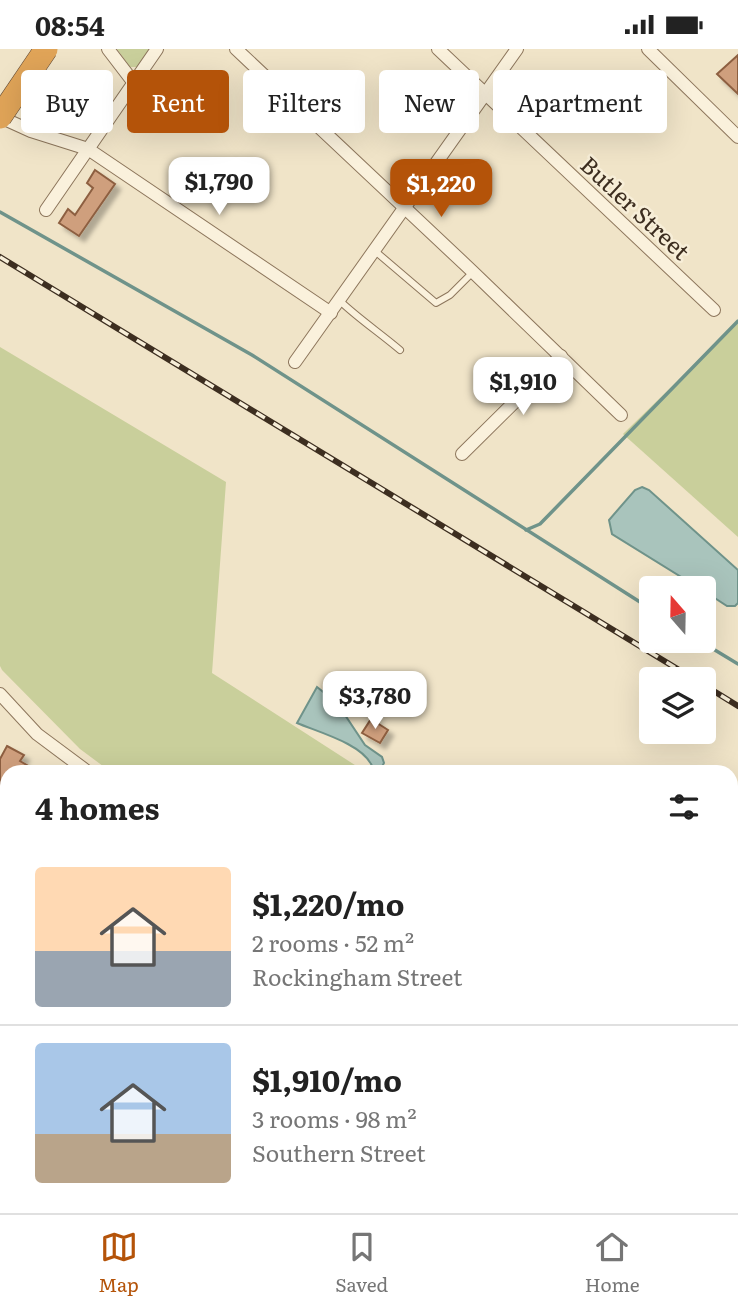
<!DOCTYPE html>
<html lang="en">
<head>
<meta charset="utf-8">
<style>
  body { margin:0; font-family:Literata,serif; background:#f6f6f6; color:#222; height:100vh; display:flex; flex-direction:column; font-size:26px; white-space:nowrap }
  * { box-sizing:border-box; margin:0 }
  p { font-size:23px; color:#767676 }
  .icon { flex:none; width:38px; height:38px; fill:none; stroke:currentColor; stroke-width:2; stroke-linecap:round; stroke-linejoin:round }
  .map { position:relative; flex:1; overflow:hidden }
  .sheet { position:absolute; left:0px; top:716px; width:738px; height:450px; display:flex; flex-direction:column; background:#fff; border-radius:21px 21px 0 0; box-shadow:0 7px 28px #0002 }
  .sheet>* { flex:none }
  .banner { position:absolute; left:21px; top:21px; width:696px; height:63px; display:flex; gap:14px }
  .needle { width:46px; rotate:340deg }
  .controls { position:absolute; left:639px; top:527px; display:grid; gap:14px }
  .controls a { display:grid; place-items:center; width:77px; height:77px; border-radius:7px; background:#fff; box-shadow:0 7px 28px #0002; font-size:35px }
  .price { position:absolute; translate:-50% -60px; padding:0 16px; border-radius:14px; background:#fff; color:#222; font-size:23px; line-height:46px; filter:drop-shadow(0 2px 4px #0008) }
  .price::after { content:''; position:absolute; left:50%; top:42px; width:21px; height:16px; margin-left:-10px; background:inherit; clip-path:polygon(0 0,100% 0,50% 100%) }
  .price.on { background:#b45309; color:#fff }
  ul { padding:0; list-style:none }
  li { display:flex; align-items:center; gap:21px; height:175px; padding:0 35px }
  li+li { border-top:2px solid #e0e0e0 }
  li span { display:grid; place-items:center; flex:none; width:196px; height:140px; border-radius:7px; color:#555 }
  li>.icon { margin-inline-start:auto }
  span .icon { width:84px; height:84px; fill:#fffc; stroke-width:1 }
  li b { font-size:30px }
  h2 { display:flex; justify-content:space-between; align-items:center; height:84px; padding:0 35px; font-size:30px }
  .pill { padding:0 24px; border-radius:7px; background:#fff; box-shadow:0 7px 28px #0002; font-size:24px; line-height:63px }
  .pill.on { background:#b45309; color:#fff }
  .status { display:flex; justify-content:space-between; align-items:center; height:49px; padding:0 35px; background:#fff; direction:ltr }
  .status svg { height:19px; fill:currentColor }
  .tab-bar { display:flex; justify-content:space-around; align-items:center; height:98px; border-top:2px solid #e0e0e0; background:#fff; font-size:19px; color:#767676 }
  .tab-bar a { display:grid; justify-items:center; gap:4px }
  .tab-bar .on { color:#b45309 }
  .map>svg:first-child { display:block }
  .green { fill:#c9cf9b }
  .water { fill:#a9c4bc; stroke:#6f938a; stroke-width:2 }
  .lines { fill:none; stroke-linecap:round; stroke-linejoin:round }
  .stream { stroke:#6f938a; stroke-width:3.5 }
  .building { fill:#cf9f7d; stroke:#8d5f41; stroke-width:2; filter:url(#shadow) }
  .lane-casing { stroke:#8d765c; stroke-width:8 }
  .street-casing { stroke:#8d765c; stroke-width:14 }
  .secondary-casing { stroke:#6f573f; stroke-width:19 }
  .highway-casing { stroke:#5b4430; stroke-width:24 }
  .lane { stroke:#faf1dc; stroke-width:6 }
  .street { stroke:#faf1dc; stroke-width:12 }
  .secondary { stroke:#faf1dc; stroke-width:18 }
  .highway { stroke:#e0a458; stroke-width:23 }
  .rail-casing { stroke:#3d2e20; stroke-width:6 }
  .rail { stroke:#f7eed8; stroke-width:3.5; stroke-dasharray:10; stroke-linecap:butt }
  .highway-bridge-casing { stroke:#5b4430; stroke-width:24; stroke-linecap:butt }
  .highway-bridge { stroke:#e0a458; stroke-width:23 }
  .labels { text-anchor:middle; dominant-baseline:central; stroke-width:5; stroke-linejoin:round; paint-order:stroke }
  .street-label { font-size:23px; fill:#3d2e20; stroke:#f7eed8 }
</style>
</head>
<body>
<div class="status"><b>08:54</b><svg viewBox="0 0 49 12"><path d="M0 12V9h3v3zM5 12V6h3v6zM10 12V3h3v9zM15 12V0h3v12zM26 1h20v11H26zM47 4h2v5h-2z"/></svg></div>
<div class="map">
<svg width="738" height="1164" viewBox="0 0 738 1164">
  <defs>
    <filter id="shadow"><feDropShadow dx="5.5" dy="5.5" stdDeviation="2" flood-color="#0004"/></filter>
  </defs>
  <rect width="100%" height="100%" fill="#f0e4c8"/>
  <g class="green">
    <polygon points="117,0 150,0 137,18 130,18"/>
    <polygon points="738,273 738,488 623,385"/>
    <polygon points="0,298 226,433 212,624 358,718 355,723 111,723 80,700 2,621 0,617"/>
  </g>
  <g class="water">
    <polygon points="642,438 649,441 738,521 738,554 735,557 727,557 704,542 704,539 699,539 612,485 609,471 635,441"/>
    <path d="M 317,638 L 337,654 L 365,696 L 382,708 L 384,714 L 379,723 L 369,723 L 372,717 C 363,695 318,683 297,674 Z"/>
    <polygon points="732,976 738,980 738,1033 732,1036"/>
  </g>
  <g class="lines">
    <g class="stream">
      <polyline points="0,163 252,306 651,560"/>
      <polyline points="526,481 540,475 738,272"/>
      <polyline points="700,592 738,615"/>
    </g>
  </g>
  <g class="building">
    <polygon points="738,6 738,45 717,25"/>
    <polygon points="95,121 115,135 79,187 59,174 68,160 75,166 93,139 87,134"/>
    <polygon points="371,670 388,681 380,694 362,684"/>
    <polygon points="7,697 24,706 20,712 35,721 34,723 7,723 7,768 0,780 0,710"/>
    <polygon points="733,854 738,874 738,912 732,914"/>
    <polygon points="332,1158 380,1158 377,1164 329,1164"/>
    <polygon points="474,1158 523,1158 532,1164 470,1164"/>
    <polygon points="609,1158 658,1158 655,1164 619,1164"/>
  </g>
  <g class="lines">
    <g class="lane-casing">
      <g id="lane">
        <polyline points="375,202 436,254 450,246 473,223"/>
        <path d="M 340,252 C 359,270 380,284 400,301"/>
        <polyline points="0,988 7,992"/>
      </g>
    </g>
    <g class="street-casing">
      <g id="street">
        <polyline points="108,0 134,34"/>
        <polyline points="236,0 473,223 621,366"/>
        <polyline points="438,0 714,261"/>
        <polyline points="648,0 738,88"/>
        <polyline points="0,68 31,82 88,100 331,264"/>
        <polyline points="46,161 157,0"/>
        <polyline points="295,313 517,0"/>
        <polyline points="462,405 561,307"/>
        <polyline points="0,645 37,685 88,723"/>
        <polyline points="732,1106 738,1110"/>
      </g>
    </g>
    <g class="secondary-casing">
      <polyline id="secondary" points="732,1156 738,1134"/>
    </g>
    <g class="highway-casing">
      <g id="highway">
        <polyline points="0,1092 7,1099"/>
        <polyline points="0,1140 7,1146"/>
        <polyline points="23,1158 30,1164"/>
        <polyline points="64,1158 71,1164"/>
      </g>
    </g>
    <use href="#lane" class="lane"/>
    <use href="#street" class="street"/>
    <use href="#secondary" class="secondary"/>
    <use href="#highway" class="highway"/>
    <g class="rail-casing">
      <g id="rail">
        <polyline points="0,208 694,630"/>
        <polyline points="704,636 738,657"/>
      </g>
    </g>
    <use href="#rail" class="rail"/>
    <g class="highway-bridge-casing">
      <polyline id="highway-bridge" points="0,68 46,0"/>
    </g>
    <use href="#highway-bridge" class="highway-bridge"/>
  </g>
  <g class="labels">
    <g class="street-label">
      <text transform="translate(636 158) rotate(43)">Butler Street</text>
    </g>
  </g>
</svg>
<div class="controls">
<a><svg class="needle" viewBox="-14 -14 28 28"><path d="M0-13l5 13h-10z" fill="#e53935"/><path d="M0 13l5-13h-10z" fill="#767676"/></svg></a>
<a><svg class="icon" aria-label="layers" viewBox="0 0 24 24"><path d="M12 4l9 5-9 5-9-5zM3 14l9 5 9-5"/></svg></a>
</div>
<b class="price" style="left:219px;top:168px">$1,790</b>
<b class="price on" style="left:441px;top:170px">$1,220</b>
<b class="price" style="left:523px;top:368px">$1,910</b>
<b class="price" style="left:375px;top:682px">$3,780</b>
<div class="banner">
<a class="pill">Buy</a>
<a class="pill on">Rent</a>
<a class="pill">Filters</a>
<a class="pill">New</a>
<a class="pill">Apartment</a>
</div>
<section class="sheet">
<h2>4 homes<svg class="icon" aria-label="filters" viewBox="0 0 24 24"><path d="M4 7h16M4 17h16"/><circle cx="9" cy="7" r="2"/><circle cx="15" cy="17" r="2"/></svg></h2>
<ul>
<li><span style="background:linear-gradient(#ffd9b3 60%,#9aa5b1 0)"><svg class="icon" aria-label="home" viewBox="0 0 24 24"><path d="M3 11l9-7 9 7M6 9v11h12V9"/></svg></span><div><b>$1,220/mo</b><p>2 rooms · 52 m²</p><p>Rockingham Street</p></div></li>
<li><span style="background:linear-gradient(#a9c7e8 65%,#b9a48a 0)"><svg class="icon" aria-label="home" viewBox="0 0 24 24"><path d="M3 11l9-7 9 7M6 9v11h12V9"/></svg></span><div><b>$1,910/mo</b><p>3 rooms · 98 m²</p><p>Southern Street</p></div></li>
</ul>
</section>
</div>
<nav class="tab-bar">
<a class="on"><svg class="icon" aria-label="map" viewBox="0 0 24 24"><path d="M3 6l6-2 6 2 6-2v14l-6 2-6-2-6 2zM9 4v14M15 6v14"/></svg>Map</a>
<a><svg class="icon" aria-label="saved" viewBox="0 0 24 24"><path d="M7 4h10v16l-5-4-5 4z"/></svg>Saved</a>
<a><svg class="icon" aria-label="home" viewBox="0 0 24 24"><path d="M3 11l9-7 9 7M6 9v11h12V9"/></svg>Home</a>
</nav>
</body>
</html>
